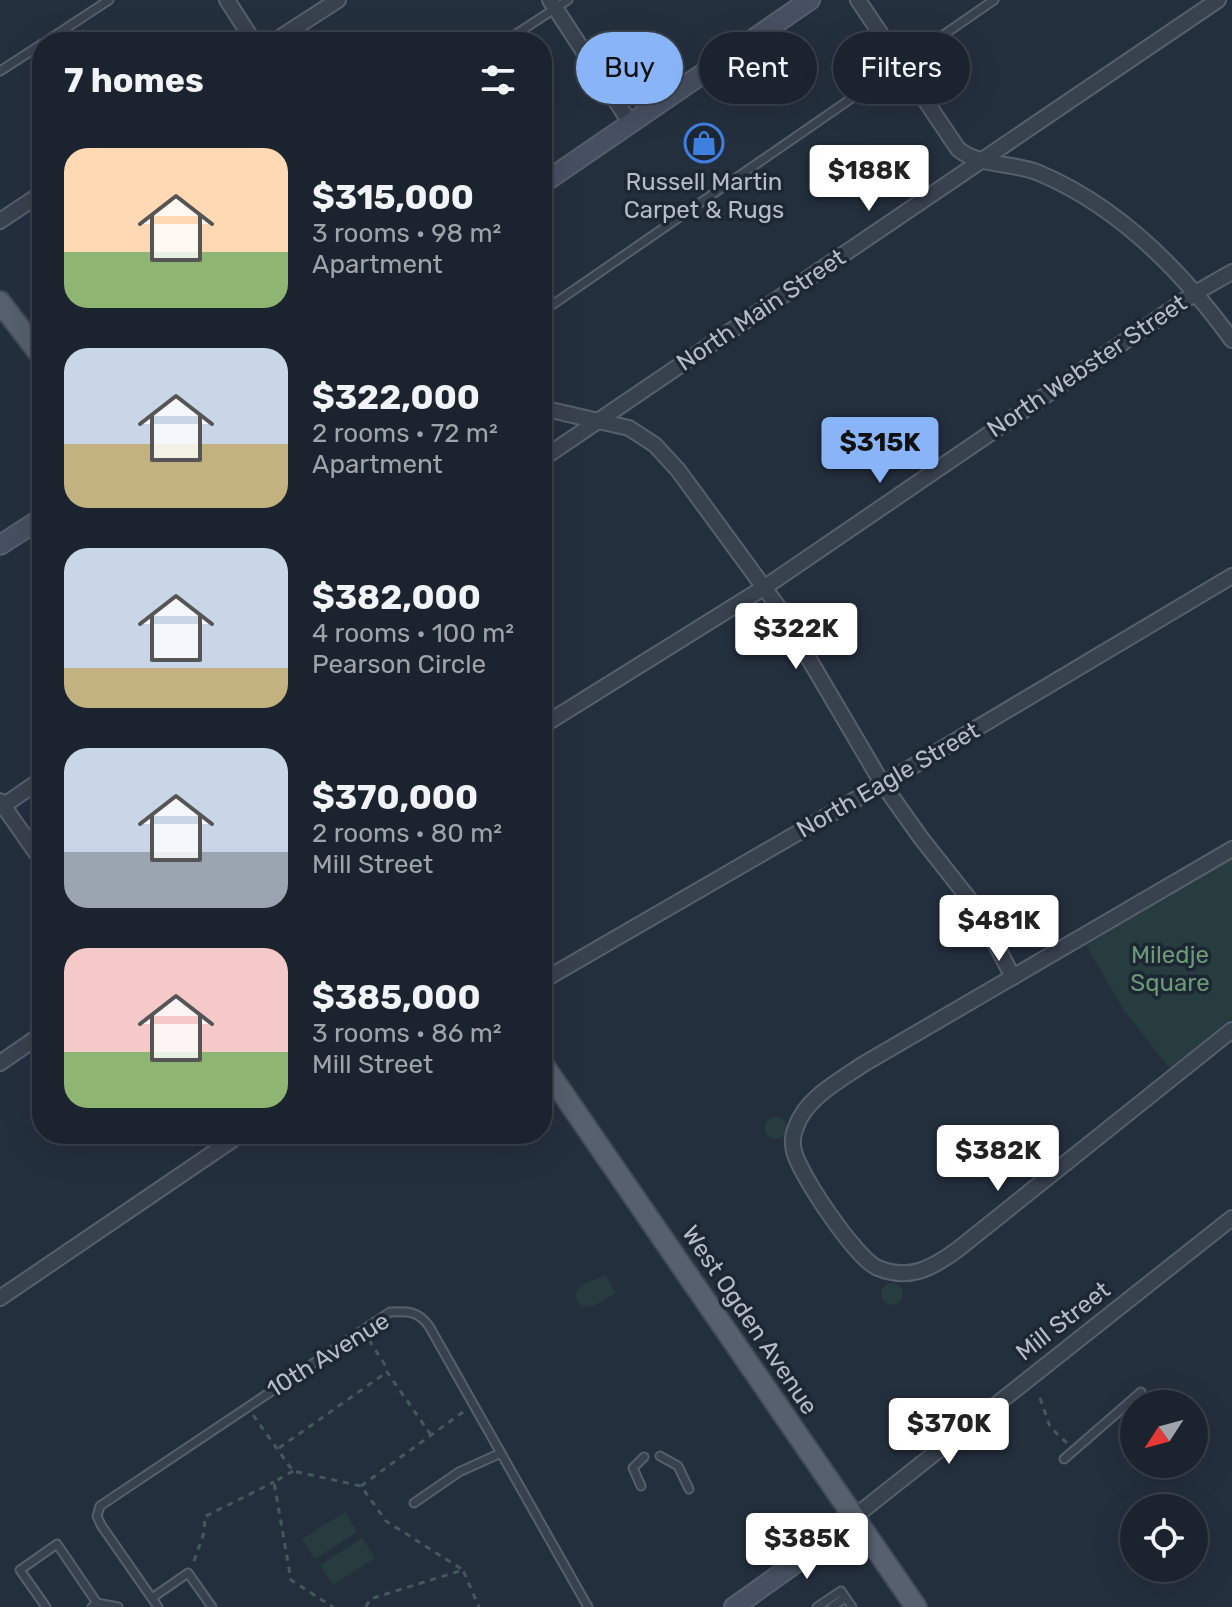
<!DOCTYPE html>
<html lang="en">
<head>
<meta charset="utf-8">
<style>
  body { margin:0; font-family:Rubik,sans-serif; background:#242b36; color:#f1f3f6; height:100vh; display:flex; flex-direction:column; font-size:30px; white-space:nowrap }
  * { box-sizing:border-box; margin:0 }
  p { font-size:26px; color:#a0a4aa }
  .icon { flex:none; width:44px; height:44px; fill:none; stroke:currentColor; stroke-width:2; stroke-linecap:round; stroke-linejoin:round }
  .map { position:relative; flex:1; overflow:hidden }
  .sheet { position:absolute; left:32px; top:32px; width:520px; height:1112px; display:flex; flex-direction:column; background:#1b232e; border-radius:32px; box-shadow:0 8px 32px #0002,0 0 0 2px #39404a }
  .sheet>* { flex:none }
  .banner { position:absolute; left:576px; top:32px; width:536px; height:72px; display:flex; gap:16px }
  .needle { width:52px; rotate:234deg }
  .fabs { position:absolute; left:1120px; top:1390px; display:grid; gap:16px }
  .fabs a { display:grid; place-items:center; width:88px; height:88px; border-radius:50%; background:#1b232e; box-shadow:0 8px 32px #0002,0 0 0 2px #39404a; font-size:40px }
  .price { position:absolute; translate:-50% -68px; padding:0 18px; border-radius:8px; background:#fff; color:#222; font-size:26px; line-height:52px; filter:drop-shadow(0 2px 4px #0008) }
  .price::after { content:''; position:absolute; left:50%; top:48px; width:24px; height:18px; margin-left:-12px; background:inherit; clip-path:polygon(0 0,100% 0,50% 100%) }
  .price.active { background:#8ab4f8; color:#111 }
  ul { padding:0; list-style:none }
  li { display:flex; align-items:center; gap:24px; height:200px; padding:0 32px }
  li span { display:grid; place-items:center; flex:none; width:224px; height:160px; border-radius:24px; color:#555 }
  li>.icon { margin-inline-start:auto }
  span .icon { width:96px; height:96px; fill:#fffc; stroke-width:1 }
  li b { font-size:34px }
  h2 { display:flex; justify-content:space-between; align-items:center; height:96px; padding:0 32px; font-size:34px }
  .tag { padding:0 28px; border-radius:36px; background:#1b232e; box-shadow:0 8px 32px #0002,0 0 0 2px #39404a; font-size:28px; line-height:72px }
  .tag.active { background:#8ab4f8; color:#111 }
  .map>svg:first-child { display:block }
  .green { fill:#263c3f }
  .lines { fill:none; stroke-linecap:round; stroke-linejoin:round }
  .service-casing { stroke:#565f6c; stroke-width:11 }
  .minor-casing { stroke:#565f6c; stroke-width:18 }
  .secondary-casing { stroke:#565f6c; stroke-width:22 }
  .primary-casing { stroke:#414a57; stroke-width:24 }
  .path { stroke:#44595c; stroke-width:3; stroke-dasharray:6 6; stroke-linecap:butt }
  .service { stroke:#38414e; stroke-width:7 }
  .minor { stroke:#38414e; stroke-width:14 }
  .secondary { stroke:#465061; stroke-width:18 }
  .primary { stroke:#56606e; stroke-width:20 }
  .labels { text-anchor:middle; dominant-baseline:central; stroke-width:7; stroke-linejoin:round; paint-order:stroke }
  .poi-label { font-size:24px; fill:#b4bcc9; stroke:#1d2633 }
  .street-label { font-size:24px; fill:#b4bcc9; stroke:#1d2633 }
  .park-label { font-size:24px; fill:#6b9a76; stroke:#1d2633 }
</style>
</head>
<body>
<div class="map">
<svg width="1232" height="1607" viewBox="0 0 1232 1607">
  <rect width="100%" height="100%" fill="#242f3e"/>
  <g class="green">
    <polygon points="1232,858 1232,1020 1170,1069 1123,1009 1086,945"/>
    <circle cx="776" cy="1128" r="11"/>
    <path d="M 605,1275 L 616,1293 L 593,1306 L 581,1307 L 575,1296 C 579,1281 593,1282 605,1275 Z"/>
    <circle cx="892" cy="1294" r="11"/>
    <polygon points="345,1512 357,1532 315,1559 302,1539"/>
    <polygon points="362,1538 375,1558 333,1585 320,1565"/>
  </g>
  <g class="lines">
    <g class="service-casing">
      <g id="service">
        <polyline points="45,42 109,0"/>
        <polyline points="504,42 568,0"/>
        <polyline points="0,71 42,44"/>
        <polyline points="542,312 994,0"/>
        <polyline points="542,1092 555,1085"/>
        <polyline points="660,1456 678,1466 689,1489"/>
        <polyline points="1064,1459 1141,1392"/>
        <polyline points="641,1486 633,1468 644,1457"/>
        <polyline points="414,1503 459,1472 501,1453"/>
        <polyline points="152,1598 188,1573 212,1607"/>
        <polyline points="46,1607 20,1570 57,1544 97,1603"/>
        <polyline points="92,1607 97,1603 118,1607"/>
        <path d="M 158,1607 L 101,1525 L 97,1516 L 100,1506 L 390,1312 C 408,1311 418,1311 429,1326 L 588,1607"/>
        <polyline points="817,1607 841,1591 852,1607"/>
        <polyline points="832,1607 845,1598"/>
      </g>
    </g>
    <g class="minor-casing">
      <g id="minor">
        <polyline points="227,0 254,42"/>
        <polyline points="550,0 631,124"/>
        <path d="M 858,0 L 958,149 C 980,167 1013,162 1039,173 C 1120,207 1182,271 1232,340"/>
        <polyline points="273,42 338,0"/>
        <polyline points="0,221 42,193"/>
        <polyline points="542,408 629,428 655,445 678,470 779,608 882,783 921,838 977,909 1013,977"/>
        <polyline points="542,459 1218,0"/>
        <polyline points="542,726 765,587 1197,292 1232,272"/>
        <polyline points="0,801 42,861"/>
        <polyline points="0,808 42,779"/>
        <path d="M 1232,849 L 862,1065 C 839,1081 806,1098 796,1127 C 793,1134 792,1143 794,1151 C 799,1174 857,1260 878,1268 C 910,1281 932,1268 957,1250 L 1232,1030"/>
        <polyline points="542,981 915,765 1232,576"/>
        <polyline points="0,1063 42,1034"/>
        <polyline points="0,1298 241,1134"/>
        <polyline points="853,1518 1232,1218"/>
      </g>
    </g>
    <g class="secondary-casing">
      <g id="secondary">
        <polyline points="542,184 810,0"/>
        <polyline points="0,545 42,518"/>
        <polyline points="734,1607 810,1553 853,1518"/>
      </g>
    </g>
    <g class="primary-casing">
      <g id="primary">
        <polyline points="0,302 42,357"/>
        <polyline points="542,1063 916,1607"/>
      </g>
    </g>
    <g class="path">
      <polyline points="369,1340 387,1368 387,1372 431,1435"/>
      <polyline points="1040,1398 1050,1427 1068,1444"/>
      <polyline points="253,1415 293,1471 361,1486 386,1521 463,1570"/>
      <polyline points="279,1448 387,1372"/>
      <polyline points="293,1471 274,1482 291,1580 333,1607"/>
      <polyline points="361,1486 463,1412"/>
      <polyline points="194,1561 205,1530 204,1517 274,1482"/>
      <polyline points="366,1607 370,1599 463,1570 479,1607"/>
    </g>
    <use href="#service" class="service"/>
    <use href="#minor" class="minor"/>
    <use href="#secondary" class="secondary"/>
    <use href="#primary" class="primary"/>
  </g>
  <defs>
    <g id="shop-ring" transform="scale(2)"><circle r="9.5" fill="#1d2633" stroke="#3f7fe0" stroke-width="1.5"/><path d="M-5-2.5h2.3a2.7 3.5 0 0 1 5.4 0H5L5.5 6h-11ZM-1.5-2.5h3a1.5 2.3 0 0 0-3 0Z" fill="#3f7fe0"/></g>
  </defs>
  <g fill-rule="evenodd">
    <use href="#shop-ring" x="704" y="143"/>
  </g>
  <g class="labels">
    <g class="poi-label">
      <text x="704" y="182">Russell Martin<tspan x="704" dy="28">Carpet &amp; Rugs</tspan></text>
    </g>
    <g class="street-label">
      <text transform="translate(761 310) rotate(-34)">North Main Street</text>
      <text transform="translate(1087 366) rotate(-34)">North Webster Street</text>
      <text transform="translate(888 780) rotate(-30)">North Eagle Street</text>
      <text transform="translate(750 1320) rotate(56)">West Ogden Avenue</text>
      <text transform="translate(1063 1321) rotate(-38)">Mill Street</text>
      <text transform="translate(328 1355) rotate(-32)">10th Avenue</text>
    </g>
    <g class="park-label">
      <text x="1170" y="955">Miledje<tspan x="1170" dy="28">Square</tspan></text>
    </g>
  </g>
</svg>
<div class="fabs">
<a><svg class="needle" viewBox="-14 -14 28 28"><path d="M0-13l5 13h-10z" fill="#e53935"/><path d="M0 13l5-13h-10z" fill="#a0a4aa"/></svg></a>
<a><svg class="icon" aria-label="locate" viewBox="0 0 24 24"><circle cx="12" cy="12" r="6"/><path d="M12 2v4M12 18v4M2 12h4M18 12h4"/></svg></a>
</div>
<b class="price" style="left:869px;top:213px">$188K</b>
<b class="price active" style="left:880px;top:485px">$315K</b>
<b class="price" style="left:796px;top:671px">$322K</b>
<b class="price" style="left:999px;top:963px">$481K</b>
<b class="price" style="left:998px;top:1193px">$382K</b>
<b class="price" style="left:949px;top:1466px">$370K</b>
<b class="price" style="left:807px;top:1581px">$385K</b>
<div class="banner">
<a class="tag active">Buy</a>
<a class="tag">Rent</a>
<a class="tag">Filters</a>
</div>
<section class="sheet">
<h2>7 homes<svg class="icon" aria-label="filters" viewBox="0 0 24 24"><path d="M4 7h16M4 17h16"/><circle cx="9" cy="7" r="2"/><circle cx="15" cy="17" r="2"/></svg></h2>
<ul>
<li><span style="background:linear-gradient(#ffd9b3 65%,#8fb573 0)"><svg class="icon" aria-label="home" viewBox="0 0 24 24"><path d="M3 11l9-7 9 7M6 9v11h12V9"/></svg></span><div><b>$315,000</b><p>3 rooms · 98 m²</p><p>Apartment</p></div></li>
<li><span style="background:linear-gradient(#c9d6e8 60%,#c2b280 0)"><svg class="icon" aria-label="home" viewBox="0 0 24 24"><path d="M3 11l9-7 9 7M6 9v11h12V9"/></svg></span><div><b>$322,000</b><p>2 rooms · 72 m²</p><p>Apartment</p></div></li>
<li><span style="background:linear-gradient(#c9d6e8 75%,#c2b280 0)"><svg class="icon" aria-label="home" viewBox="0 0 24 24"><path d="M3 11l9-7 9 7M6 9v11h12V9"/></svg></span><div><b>$382,000</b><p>4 rooms · 100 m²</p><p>Pearson Circle</p></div></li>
<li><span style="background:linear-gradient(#c9d6e8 65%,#9aa5b1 0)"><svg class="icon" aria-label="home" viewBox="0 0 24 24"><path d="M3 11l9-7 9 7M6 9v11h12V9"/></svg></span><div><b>$370,000</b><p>2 rooms · 80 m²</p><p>Mill Street</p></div></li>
<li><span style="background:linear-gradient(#f6c9c9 65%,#8fb573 0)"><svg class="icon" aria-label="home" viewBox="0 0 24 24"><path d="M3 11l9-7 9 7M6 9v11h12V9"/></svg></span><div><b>$385,000</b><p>3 rooms · 86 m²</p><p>Mill Street</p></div></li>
</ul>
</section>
</div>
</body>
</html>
